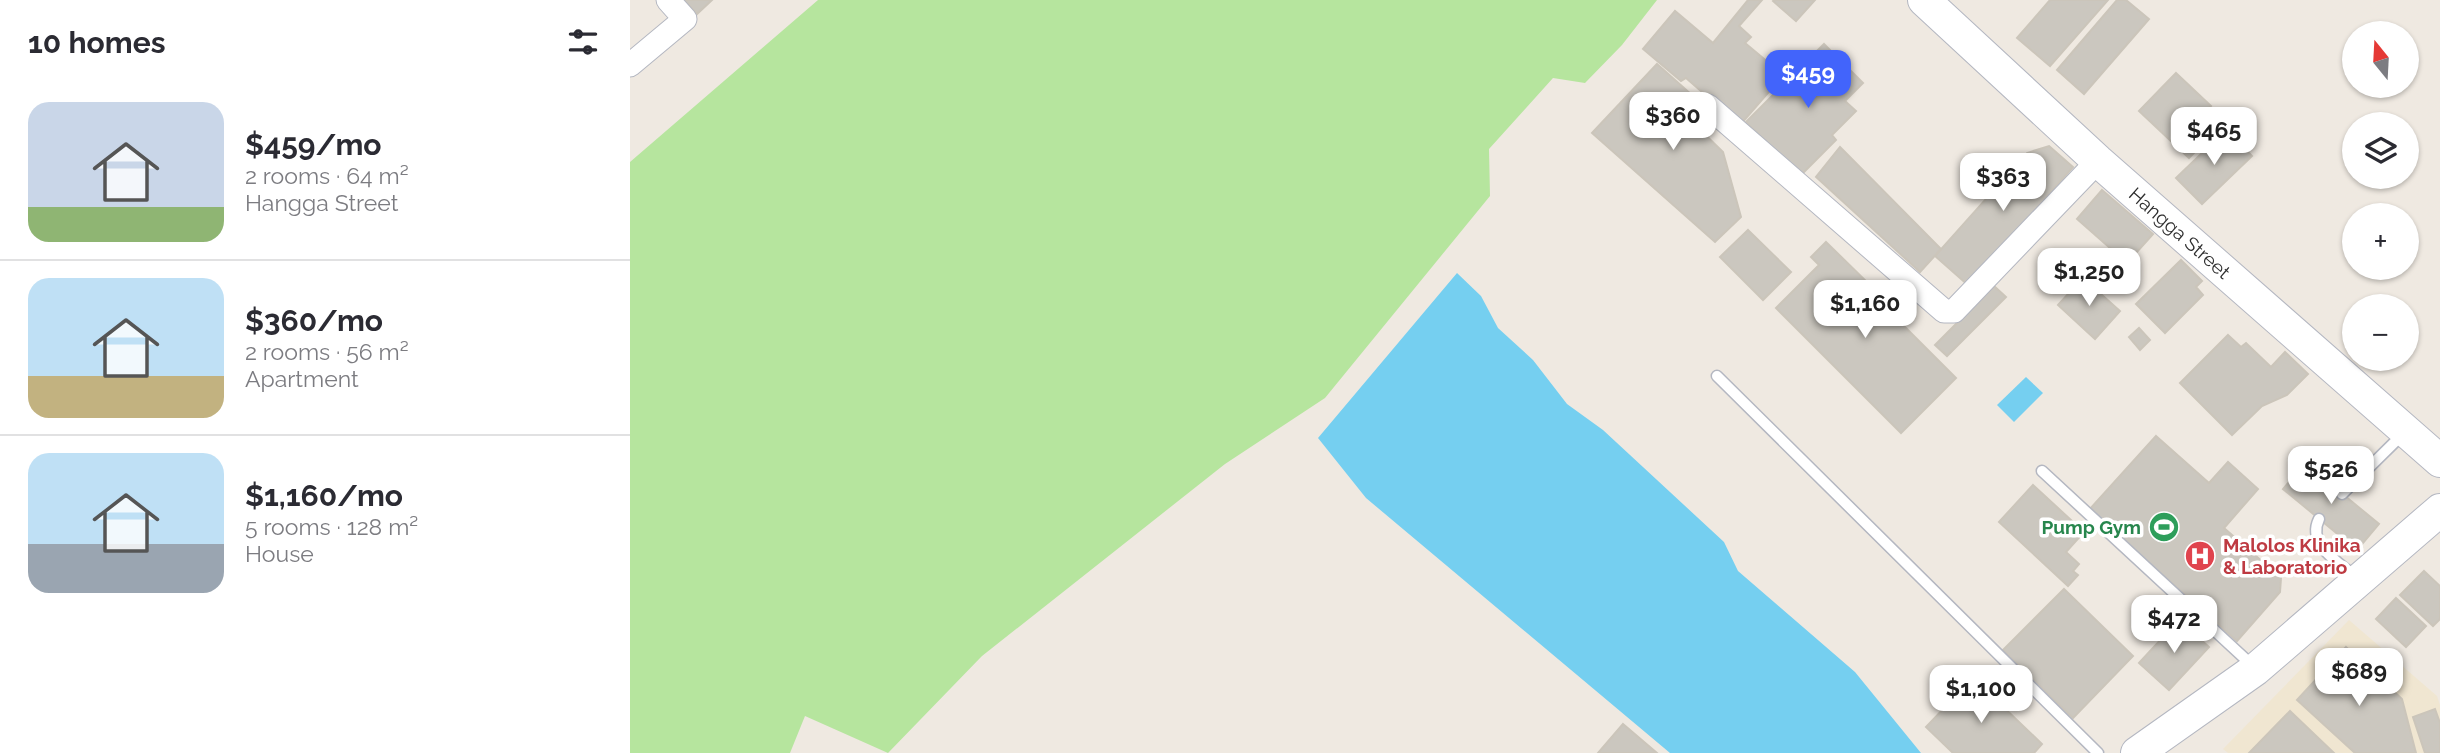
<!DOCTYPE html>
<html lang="en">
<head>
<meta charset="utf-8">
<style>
  body { margin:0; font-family:Raleway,sans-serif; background:#f2f2f3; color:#2b2b33; height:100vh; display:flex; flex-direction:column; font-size:26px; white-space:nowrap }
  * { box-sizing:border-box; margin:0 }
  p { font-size:23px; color:#7c7c81 }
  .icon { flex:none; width:38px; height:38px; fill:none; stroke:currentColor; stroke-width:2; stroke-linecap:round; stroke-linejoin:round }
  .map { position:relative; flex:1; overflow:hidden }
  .details { display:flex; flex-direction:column; background:#fff; width:630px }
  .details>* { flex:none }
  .needle { width:46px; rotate:342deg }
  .tools { position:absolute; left:1712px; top:21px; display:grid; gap:14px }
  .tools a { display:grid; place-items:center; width:77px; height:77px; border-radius:50%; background:#fff; box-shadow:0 2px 5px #0004; font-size:35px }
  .price { position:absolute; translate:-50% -60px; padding:0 16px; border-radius:14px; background:#fff; color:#222; font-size:23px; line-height:46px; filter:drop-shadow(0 2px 4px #0008) }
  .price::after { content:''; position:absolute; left:50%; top:42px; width:21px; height:16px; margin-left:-10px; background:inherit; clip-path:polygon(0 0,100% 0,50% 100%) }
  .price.active { background:#4264fb; color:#fff }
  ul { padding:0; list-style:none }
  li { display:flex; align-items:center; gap:21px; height:175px; padding:0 28px }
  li+li { border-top:2px solid #e1e1e2 }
  li span { display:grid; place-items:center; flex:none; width:196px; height:140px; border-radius:21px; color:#555 }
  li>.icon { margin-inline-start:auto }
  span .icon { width:84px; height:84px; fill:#fffc; stroke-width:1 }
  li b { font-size:30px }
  h2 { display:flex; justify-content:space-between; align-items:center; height:84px; padding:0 28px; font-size:30px }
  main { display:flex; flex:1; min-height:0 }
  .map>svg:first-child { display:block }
  .education { fill:#f0e6d1 }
  .green { fill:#b6e59e }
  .water { fill:#75cff0 }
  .building { fill:#cbc7bf; stroke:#cbc5ba; stroke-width:2 }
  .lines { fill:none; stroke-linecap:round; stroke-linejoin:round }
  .lane-casing { stroke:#b4b7c1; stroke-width:13 }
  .street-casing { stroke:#b4b7c1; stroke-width:25 }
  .secondary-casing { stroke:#b4b7c1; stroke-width:34 }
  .lane { stroke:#fff; stroke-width:10 }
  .street { stroke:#fff; stroke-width:23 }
  .secondary { stroke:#fff; stroke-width:32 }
  .labels { text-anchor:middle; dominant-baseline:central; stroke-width:7; stroke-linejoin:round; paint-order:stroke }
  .street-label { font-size:19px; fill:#2e2e2e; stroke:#fff }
  .leisure-label { font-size:19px; font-weight:bold; fill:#27864d; stroke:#fff; text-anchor:end }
  .health-label { font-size:19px; font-weight:bold; fill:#be3a42; stroke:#fff; text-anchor:start }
</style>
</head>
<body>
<main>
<section class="details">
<h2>10 homes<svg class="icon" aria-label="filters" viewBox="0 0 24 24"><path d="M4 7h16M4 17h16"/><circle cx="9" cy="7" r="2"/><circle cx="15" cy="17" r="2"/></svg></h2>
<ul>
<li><span style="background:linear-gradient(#c9d6e8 75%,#8fb573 0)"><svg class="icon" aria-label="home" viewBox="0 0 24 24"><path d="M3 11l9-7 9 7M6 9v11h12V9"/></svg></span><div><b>$459/mo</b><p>2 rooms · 64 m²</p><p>Hangga Street</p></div></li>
<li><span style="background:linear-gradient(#bfe0f5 70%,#c2b280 0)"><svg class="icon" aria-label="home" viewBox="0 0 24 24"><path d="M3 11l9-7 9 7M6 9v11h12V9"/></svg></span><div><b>$360/mo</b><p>2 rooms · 56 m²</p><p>Apartment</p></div></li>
<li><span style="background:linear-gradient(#bfe0f5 65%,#9aa5b1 0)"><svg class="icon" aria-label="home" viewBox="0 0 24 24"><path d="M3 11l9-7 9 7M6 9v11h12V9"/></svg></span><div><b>$1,160/mo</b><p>5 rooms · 128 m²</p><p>House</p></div></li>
</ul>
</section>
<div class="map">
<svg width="1810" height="753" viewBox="0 0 1810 753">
  <rect width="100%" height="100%" fill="#efe9e1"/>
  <polygon class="education" points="1719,620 1807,696 1810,705 1810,753 1598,753 1593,749"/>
  <polygon class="green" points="188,0 1027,0 992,45 955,83 923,78 859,149 860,196 695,398 595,464 352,656 258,753 175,716 160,753 0,753 0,162"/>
  <g class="water">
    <polygon points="827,273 851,296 868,328 903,360 937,404 973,430 1094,542 1108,571 1225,672 1291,753 1040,753 736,498 688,438"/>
    <polygon points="1396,377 1413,393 1384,422 1367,405"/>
  </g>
  <g class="building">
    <polygon points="54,0 82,0 67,14"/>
    <polygon points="1118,0 1132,0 1109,26 1121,37 1115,43 1146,69 1136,81 1143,87 1110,125 1056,78 1051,81 1013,49 1045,11 1083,43"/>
    <polygon points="1144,0 1185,0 1166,21 1143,1"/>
    <polygon points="1420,0 1478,0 1420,66 1387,38"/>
    <polygon points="1487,0 1496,0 1519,19 1454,94 1427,70"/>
    <polygon points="1194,44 1233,83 1215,101 1226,111 1202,135 1206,140 1171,175 1116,122"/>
    <polygon points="1027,64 1071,103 1058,118 1093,152 1111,217 1085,242 962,133"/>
    <polygon points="1546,73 1581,106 1564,123 1579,137 1559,158 1509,111"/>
    <polygon points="1596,130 1622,156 1572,204 1546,178"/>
    <polygon points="1419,146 1443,167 1338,285 1305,256 1397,153"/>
    <polygon points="1210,147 1311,249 1290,272 1186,177"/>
    <polygon points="1472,190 1523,234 1497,263 1447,219"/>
    <polygon points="1118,230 1161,272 1133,300 1090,257"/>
    <polygon points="1196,242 1238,283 1235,287 1326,378 1271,433 1146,308 1189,265 1181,257"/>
    <polygon points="1551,260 1572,281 1566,287 1573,295 1535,333 1506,304"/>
    <polygon points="1453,278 1490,311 1465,339 1428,305"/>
    <polygon points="1364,286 1376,297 1317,356 1305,345"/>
    <polygon points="1509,328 1520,340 1510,350 1499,337"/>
    <polygon points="1598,335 1611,347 1616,343 1641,367 1655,352 1678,374 1657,395 1632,406 1602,435 1550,383"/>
    <polygon points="1526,436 1579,483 1598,462 1628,489 1594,528 1651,578 1650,592 1607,641 1459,510"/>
    <polygon points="1675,463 1749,524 1727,550 1653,489"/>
    <polygon points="1403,485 1454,532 1436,552 1449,564 1443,571 1448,575 1438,586 1369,522"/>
    <polygon points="1794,571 1810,586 1810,619 1803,626 1770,595"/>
    <polygon points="1434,589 1503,656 1443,718 1373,650"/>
    <polygon points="1766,598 1796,626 1776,647 1746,619"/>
    <polygon points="1549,620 1579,647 1539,690 1509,663"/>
    <polygon points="1716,647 1772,699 1786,753 1725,753 1667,700"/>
    <polygon points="1343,678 1412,744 1404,753 1323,753 1296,727"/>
    <polygon points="1805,709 1810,723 1810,753 1795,753 1783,717"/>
    <polygon points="1660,711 1704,753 1619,753"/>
    <polygon points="993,724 1027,753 968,753"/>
  </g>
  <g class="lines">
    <g class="lane-casing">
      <g id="lane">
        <polyline points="1087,376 1468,753"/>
        <polyline points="1412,471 1624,667"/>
        <polyline points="1712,494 1775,432"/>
        <path d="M 1689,519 C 1676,545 1710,563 1727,578"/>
      </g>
    </g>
    <g class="street-casing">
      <g id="street">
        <polyline points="0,65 55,19 38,0"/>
        <polyline points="1078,106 1314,311 1324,311 1468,161"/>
      </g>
    </g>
    <g class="secondary-casing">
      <g id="secondary">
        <path id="s1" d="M 1294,0 L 1468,161 L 1810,461"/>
        <polyline points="1507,753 1626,669 1810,510"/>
      </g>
    </g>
    <use href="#lane" class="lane"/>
    <use href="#street" class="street"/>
    <use href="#secondary" class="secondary"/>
  </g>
  <defs>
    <g id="stadium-disc" transform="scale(1.575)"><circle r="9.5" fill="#2e9e5b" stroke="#fff"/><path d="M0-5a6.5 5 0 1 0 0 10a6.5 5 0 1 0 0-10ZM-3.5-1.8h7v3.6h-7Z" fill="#fff"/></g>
    <g id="hospital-disc" transform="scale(1.575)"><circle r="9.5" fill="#e0444e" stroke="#fff"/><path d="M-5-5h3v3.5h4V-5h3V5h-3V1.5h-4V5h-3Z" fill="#fff"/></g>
  </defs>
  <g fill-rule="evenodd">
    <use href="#stadium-disc" x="1534" y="527"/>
    <use href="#hospital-disc" x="1570" y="556"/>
  </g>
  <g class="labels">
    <g class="street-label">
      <text stroke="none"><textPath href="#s1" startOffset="346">Hangga Street</textPath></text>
    </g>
    <g class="leisure-label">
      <text x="1511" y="527">Pump Gym</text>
    </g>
    <g class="health-label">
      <text x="1593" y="545">Malolos Klinika<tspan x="1593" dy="22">&amp; Laboratorio</tspan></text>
    </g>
  </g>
</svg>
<div class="tools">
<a><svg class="needle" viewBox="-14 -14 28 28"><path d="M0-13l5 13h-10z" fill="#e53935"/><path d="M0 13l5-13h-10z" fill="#7c7c81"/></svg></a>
<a><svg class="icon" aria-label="layers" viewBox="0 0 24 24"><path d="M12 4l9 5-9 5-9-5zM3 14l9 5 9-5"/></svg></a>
<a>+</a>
<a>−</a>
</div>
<b class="price active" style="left:1178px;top:110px">$459</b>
<b class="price" style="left:1043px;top:152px">$360</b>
<b class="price" style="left:1584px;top:167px">$465</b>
<b class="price" style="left:1373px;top:213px">$363</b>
<b class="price" style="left:1459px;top:308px">$1,250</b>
<b class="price" style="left:1235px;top:340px">$1,160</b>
<b class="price" style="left:1701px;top:506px">$526</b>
<b class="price" style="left:1544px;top:655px">$472</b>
<b class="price" style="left:1729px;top:708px">$689</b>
<b class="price" style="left:1351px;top:725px">$1,100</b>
</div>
</main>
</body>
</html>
